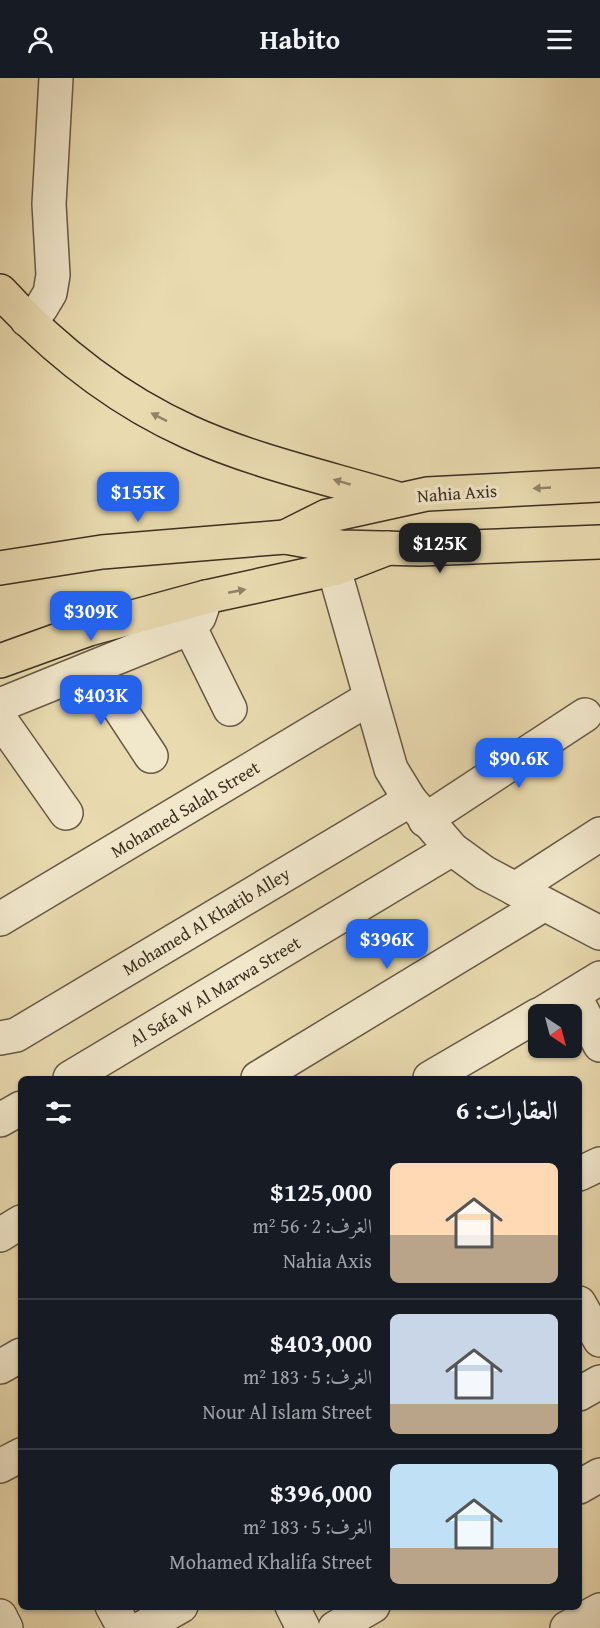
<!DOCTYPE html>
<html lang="ar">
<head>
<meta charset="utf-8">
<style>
  body { margin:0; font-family:"Gentium Book Plus",Amiri,serif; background:#20242c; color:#f1f3f6; direction:rtl; height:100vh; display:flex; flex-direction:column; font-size:22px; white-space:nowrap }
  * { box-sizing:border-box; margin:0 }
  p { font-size:20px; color:#9ea1a6 }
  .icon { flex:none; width:33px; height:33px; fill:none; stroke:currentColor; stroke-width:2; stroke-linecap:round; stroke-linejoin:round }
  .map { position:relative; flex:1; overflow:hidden; direction:ltr }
  .panel { position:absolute; left:18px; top:998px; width:564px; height:534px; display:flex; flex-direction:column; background:#171b24; border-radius:9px; box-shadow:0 2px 4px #0004; direction:rtl }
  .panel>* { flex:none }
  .needle { width:39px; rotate:144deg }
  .fabs { position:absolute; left:528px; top:926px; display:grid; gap:12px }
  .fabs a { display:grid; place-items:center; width:54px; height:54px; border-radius:9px; background:#171b24; box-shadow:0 2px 4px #0004; font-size:30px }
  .price { position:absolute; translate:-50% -51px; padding:0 14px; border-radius:12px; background:#2563eb; color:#fff; font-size:20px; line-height:39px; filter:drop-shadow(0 2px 3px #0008) }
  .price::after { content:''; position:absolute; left:50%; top:36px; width:18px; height:14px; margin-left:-9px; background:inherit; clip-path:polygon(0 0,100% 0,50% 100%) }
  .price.on { background:#222; color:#fff }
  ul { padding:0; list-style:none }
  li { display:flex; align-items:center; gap:18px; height:150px; padding:0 24px }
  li+li { border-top:2px solid #363941 }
  li span { display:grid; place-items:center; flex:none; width:168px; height:120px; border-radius:9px; color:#555 }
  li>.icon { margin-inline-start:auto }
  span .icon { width:72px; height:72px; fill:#fffc; stroke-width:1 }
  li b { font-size:26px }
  h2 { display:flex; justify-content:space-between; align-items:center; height:72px; padding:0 24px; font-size:26px }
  header { display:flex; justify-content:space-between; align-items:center; height:78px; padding:0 24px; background:#171b24; font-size:27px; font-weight:700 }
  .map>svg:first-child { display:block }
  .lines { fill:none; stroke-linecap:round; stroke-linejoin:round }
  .minor-casing { stroke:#675a45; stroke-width:36 }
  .major-casing { stroke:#3c2f22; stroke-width:36 }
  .highway-casing { stroke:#3c2f22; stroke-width:36 }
  .minor { stroke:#f1e7cb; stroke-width:33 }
  .major { stroke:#e9daaf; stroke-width:33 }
  .highway { stroke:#e9daaf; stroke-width:33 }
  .oneway { fill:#928468 }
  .labels { text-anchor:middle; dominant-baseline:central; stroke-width:6; stroke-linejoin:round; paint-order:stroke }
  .street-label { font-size:18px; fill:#3c2f22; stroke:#f1e7cb }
</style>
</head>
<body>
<header><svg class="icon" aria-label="menu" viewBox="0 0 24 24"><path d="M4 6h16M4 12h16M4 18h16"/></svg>Habito<svg class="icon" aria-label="person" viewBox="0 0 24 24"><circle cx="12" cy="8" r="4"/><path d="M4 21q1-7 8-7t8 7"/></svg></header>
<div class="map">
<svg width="600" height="1550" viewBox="0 0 600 1550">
  <rect width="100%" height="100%" fill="#e9daaf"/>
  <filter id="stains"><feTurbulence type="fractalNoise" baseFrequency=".00333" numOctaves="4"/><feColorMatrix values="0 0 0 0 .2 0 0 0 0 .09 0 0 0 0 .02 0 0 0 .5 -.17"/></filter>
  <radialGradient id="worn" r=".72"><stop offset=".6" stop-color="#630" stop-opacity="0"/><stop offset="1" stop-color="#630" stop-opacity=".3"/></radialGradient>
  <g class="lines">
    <g class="minor-casing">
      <g id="minor">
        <polyline points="27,242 41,230 50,215 53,197 49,126 56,0"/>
        <polyline points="334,491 391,691 410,722 452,771 485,795 600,855"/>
        <polyline points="190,550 230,631"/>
        <polyline points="93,590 151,678"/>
        <polyline points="0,627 190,550 199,539 206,519"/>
        <polyline points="0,641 66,735"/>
        <polyline points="425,742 585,637"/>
        <polyline points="515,811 600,756"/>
        <polyline points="0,841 370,620"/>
        <polyline points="574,917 600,967"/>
        <polyline points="541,936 600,900"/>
        <polyline points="0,960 16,957 410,722"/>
        <polyline points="70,1000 452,771"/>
        <polyline points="258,1000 543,827"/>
        <polyline points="430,1000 538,937"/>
        <polyline points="0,1042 21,1030"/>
        <polyline points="579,1096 600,1086"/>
        <polyline points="0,1157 21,1144"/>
        <polyline points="579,1225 600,1262"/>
        <polyline points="0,1289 21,1277"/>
        <polyline points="579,1316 600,1304"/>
        <polyline points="0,1388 21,1377"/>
        <polyline points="579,1409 600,1397"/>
        <polyline points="112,1528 124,1550"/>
        <polyline points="292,1528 303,1550"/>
        <polyline points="0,1538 6,1550"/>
        <polyline points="142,1550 181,1528"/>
        <polyline points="335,1550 373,1528"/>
        <polyline points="567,1550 600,1532"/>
      </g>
    </g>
    <g class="major-casing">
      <g id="major">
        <polyline points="285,459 327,438 427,416 600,407"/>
        <polyline points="0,490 102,474 285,459 341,469 420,471 600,464"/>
      </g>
    </g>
    <g class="highway-casing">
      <g id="highway">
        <path d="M 0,213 C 54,272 116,321 189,354 C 255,384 329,400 398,421"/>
        <polyline points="0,583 89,551 206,519 334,491 388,470"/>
      </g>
    </g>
    <use href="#minor" class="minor"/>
    <use href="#major" class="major"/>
    <use href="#highway" class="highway"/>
  </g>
  <defs><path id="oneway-solid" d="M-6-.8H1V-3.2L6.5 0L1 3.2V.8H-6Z" transform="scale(1.5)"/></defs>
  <g class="oneway">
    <use href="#oneway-solid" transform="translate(159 339) rotate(-153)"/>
    <use href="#oneway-solid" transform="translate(342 404) rotate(-164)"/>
    <use href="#oneway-solid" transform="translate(542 410) rotate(177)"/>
    <use href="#oneway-solid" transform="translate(237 513) rotate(-11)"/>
  </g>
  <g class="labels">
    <g class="street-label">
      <text transform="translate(457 415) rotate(-4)">Nahia Axis</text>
      <text transform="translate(185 731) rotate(-31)">Mohamed Salah Street</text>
      <text transform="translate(206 843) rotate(-31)">Mohamed Al Khatib Alley</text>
      <text transform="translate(215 913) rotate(-31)">Al Safa W Al Marwa Street</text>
    </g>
  </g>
  <rect width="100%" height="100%" filter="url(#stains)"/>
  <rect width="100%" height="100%" fill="url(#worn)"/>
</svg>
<div class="fabs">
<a><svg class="needle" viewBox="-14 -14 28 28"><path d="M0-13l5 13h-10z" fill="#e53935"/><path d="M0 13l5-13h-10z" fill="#9ea1a6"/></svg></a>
</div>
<b class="price" style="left:138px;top:445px">$155K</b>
<b class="price on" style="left:440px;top:496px">$125K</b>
<b class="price" style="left:91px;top:564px">$309K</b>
<b class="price" style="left:101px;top:648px">$403K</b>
<b class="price" style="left:519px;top:711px">$90.6K</b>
<b class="price" style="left:387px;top:892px">$396K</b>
<section class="panel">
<h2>العقارات: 6<svg class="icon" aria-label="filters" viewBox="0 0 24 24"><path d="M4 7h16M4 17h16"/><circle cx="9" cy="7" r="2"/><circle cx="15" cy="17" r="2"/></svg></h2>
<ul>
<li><span style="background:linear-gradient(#ffd9b3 60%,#b9a48a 0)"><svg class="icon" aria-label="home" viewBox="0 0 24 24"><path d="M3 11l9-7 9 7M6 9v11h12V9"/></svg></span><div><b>$125,000</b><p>الغرف: 2 · 56 m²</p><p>Nahia Axis</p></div></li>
<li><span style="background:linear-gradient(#c9d6e8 75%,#b9a48a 0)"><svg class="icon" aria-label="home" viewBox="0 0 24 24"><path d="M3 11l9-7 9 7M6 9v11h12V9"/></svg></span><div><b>$403,000</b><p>الغرف: 5 · 183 m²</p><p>Nour Al Islam Street</p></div></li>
<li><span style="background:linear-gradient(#bfe0f5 70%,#b9a48a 0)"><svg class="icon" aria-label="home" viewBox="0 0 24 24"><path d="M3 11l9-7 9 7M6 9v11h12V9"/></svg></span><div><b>$396,000</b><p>الغرف: 5 · 183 m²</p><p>Mohamed Khalifa Street</p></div></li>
</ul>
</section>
</div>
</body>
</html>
